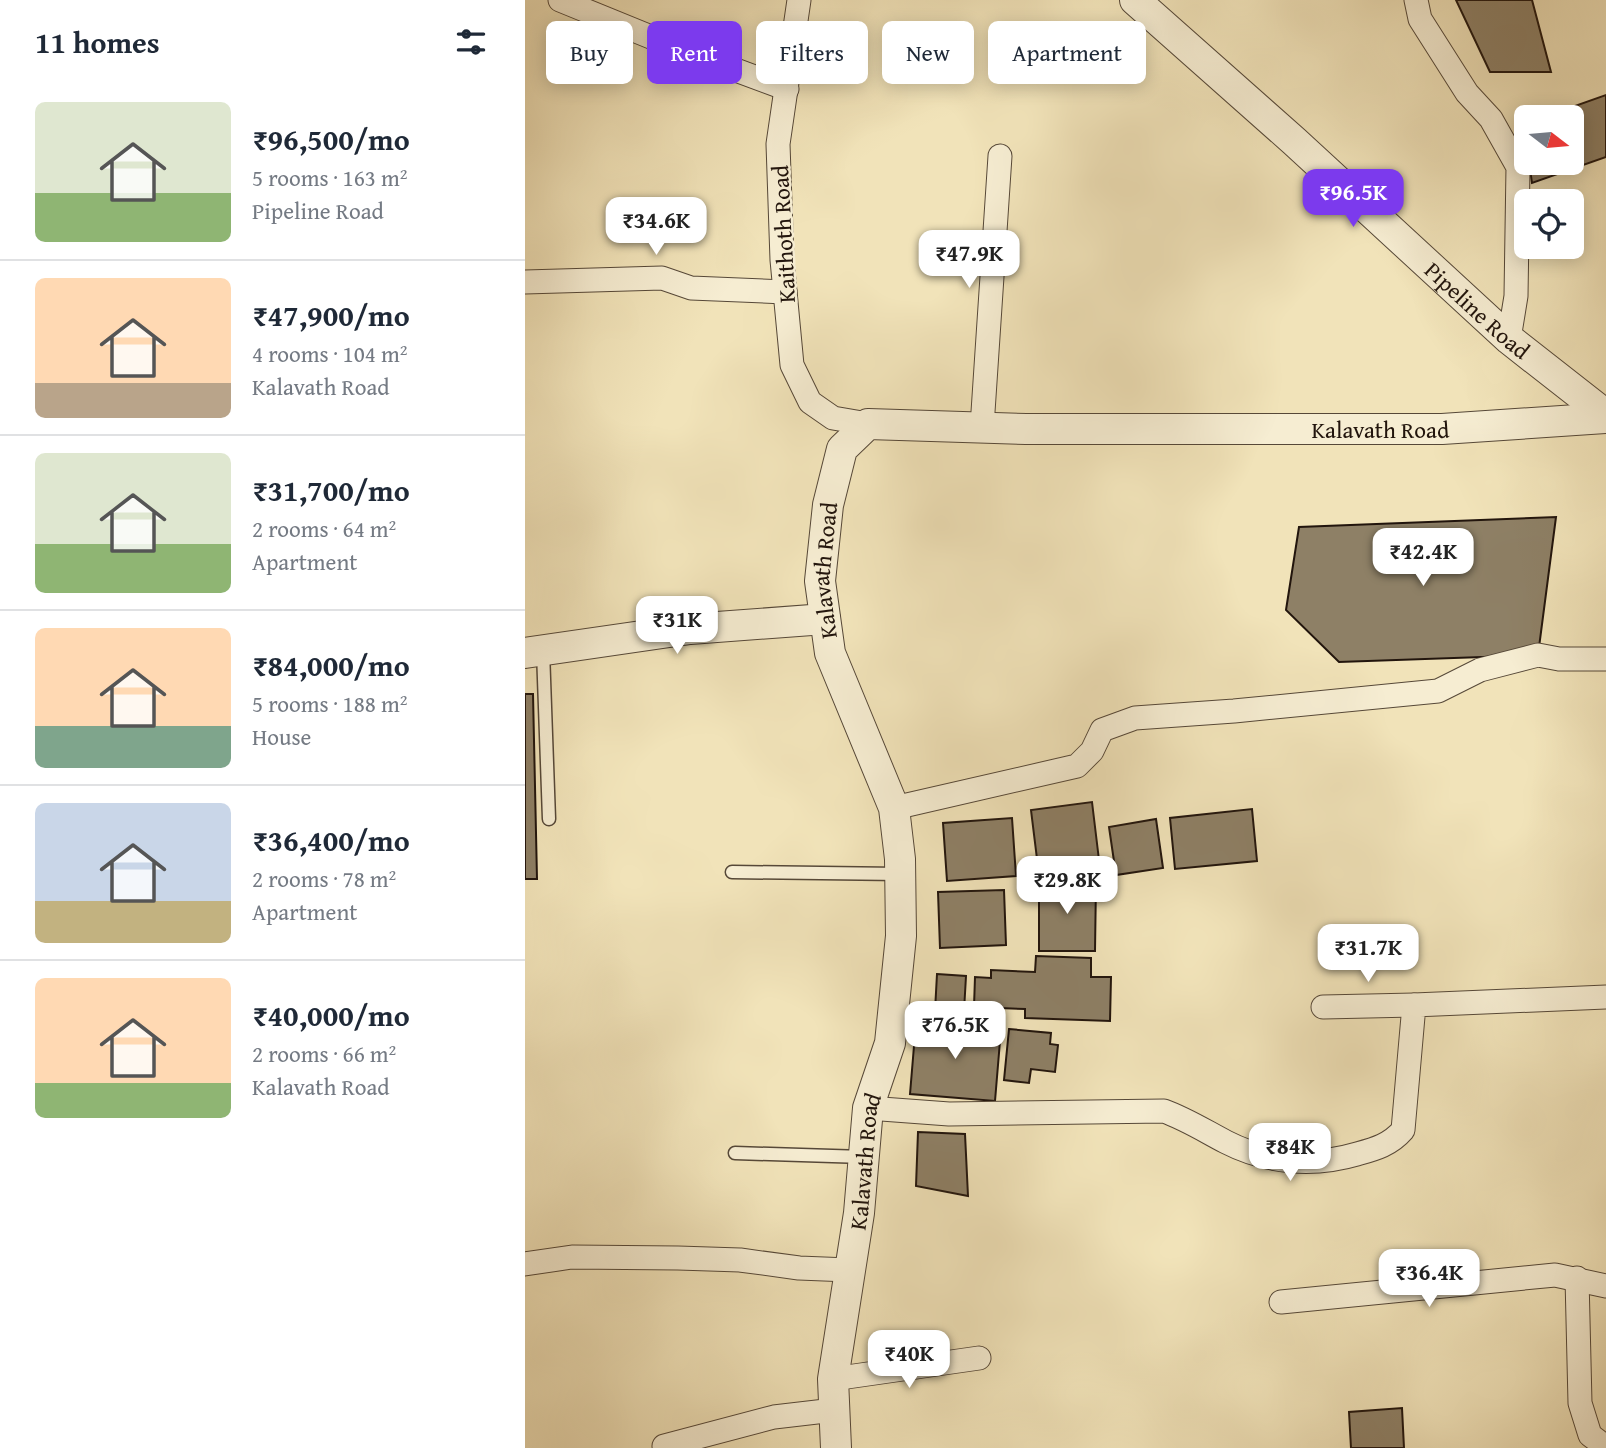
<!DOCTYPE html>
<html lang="en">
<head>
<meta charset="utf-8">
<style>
  body { margin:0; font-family:"Gentium Book Plus",serif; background:#f6f6f7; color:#1f2937; height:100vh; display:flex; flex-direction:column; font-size:26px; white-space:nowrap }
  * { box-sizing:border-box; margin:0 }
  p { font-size:23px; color:#747a83 }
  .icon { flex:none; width:38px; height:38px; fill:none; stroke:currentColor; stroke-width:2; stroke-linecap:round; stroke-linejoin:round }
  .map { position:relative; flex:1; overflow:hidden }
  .details { display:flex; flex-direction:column; background:#fff; width:525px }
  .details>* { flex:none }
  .banner { position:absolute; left:21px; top:21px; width:665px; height:63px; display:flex; gap:14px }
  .needle { width:46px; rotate:106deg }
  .tools { position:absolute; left:989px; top:105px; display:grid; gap:14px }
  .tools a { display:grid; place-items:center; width:70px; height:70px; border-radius:10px; background:#fff; box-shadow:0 4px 18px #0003; font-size:35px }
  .price { position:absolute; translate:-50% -60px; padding:0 16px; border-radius:14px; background:#fff; color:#222; font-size:23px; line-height:46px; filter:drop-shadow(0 2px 4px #0008) }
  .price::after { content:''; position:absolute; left:50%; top:42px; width:21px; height:16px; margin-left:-10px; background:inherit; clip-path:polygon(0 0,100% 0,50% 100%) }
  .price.selected { background:#7c3aed; color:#fff }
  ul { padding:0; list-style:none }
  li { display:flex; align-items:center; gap:21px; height:175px; padding:0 35px }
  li+li { border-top:2px solid #e0e1e3 }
  li span { display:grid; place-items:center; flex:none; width:196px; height:140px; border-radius:10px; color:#555 }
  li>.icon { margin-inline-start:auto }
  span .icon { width:84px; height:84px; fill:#fffc; stroke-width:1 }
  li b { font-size:30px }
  h2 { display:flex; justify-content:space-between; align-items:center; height:84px; padding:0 35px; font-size:30px }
  .tag { padding:0 24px; border-radius:10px; background:#fff; box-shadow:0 4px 18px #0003; font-size:24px; line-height:63px }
  .tag.selected { background:#7c3aed; color:#fff }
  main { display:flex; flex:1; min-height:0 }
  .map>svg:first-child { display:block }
  .building { fill:#8e8066; stroke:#22150d; stroke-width:2 }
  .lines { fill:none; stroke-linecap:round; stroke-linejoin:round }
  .service-casing { stroke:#564838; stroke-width:15 }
  .minor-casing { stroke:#564838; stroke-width:25 }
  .tertiary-casing { stroke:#564838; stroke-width:32 }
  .service { stroke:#f6edd2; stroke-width:12 }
  .minor { stroke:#f6edd2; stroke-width:23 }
  .tertiary { stroke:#f6edd2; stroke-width:30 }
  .labels { text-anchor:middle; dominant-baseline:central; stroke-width:5; stroke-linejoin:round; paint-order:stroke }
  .street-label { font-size:23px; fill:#22150d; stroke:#f6edd2 }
</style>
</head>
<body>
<main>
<section class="details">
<h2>11 homes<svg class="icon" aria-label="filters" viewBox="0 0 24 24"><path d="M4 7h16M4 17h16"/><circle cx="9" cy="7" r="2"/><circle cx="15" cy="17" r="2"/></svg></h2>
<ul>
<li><span style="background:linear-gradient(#dfe7d0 65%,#8fb573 0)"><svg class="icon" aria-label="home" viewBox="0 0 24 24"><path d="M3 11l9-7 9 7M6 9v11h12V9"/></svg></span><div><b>₹96,500/mo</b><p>5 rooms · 163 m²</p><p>Pipeline Road</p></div></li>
<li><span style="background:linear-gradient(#ffd9b3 75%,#b9a48a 0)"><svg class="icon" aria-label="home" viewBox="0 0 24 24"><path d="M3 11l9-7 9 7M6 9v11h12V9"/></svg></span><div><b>₹47,900/mo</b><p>4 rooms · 104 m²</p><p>Kalavath Road</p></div></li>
<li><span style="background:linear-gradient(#dfe7d0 65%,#8fb573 0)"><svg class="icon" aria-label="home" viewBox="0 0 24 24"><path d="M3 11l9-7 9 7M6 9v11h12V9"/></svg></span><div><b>₹31,700/mo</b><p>2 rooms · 64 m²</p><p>Apartment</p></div></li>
<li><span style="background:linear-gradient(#ffd9b3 70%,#7fa58c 0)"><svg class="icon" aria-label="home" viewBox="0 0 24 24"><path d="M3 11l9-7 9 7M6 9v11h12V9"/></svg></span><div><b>₹84,000/mo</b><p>5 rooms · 188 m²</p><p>House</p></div></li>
<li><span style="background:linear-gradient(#c9d6e8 70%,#c2b280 0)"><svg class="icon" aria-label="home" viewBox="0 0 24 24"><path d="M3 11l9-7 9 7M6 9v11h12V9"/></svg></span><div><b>₹36,400/mo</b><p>2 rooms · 78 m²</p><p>Apartment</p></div></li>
<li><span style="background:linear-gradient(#ffd9b3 75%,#8fb573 0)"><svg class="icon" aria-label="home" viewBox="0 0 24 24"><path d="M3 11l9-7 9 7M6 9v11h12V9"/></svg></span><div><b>₹40,000/mo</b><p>2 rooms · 66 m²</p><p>Kalavath Road</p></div></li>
</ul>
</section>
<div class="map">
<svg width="1081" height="1448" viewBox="0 0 1081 1448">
  <rect width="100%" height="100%" fill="#f1e3b9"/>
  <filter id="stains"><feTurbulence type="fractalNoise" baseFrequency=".00286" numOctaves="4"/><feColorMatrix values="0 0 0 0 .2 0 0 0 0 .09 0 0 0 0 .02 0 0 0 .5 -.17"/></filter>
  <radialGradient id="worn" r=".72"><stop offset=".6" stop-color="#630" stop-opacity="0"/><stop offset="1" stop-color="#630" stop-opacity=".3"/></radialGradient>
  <g class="building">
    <polygon points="931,0 1007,0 1026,72 965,72"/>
    <polygon points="1081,95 1081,157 1007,183 1004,163 1046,163 1046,117 1019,117"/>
    <polygon points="1031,517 1013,655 814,662 761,610 774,527"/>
    <polygon points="0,694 8,694 12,879 0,879"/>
    <polygon points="567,802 574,860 513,867 506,810"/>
    <polygon points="727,809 732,861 650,869 645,818"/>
    <polygon points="487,818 491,876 422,881 418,823"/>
    <polygon points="631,819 638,868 591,875 584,827"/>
    <polygon points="514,882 571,882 570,951 514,951"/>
    <polygon points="479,890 481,945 415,948 413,892"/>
    <polygon points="511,956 566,958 566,977 586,977 585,1021 500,1018 500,1009 449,1007 450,977 466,978 466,970 510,972"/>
    <polygon points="412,974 441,976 439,1011 410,1011"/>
    <polygon points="391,1022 476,1029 470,1101 385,1094"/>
    <polygon points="484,1029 526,1033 525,1044 533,1045 530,1072 506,1069 504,1083 479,1080"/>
    <polygon points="393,1132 440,1134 443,1196 391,1186"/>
    <polygon points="877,1408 879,1448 826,1448 824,1412"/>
  </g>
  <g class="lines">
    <g class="service-casing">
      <g id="service">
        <polyline points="18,651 24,819"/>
        <polyline points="207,872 375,874"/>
        <polyline points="210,1153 339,1157"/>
      </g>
    </g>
    <g class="minor-casing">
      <g id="minor">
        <polyline points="35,0 165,53 262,89"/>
        <polyline points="274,0 253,144 257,260 267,365 285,402 308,418 343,424"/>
        <polyline points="891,0 895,19 942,93 966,119 993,167 991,296 984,339"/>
        <polyline points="0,282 137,278 166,288 260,292"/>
        <polyline points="457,427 475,156"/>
        <polyline points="369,808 552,766 567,751 577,730 610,718 709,711 913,691 955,670 1013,655 1034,659 1081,659"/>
        <polyline points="798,1007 889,1005"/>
        <path d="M 343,1108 L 424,1114 L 639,1111 C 661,1119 680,1131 701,1142 C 742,1163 788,1167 832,1154 C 850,1149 865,1145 878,1130 L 889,1005 L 1081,997"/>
        <polyline points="0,1264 47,1257 153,1258 215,1260 274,1268 324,1270"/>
        <polyline points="1052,1278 1055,1403 1065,1435 1081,1447"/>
        <polyline points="756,1302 1030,1275 1081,1286"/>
        <polyline points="308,1379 454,1358"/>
        <polyline points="139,1446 249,1417 309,1410"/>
      </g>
    </g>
    <g class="tertiary-casing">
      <g id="tertiary">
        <path id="s1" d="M 610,0 L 769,141 L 984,339 L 1081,415"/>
        <polyline points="0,653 165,629 300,619"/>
        <path id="s2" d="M 311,1448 L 308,1379 L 334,1213 L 343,1108 L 365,1043 L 376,936 L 375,859 L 369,808 L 305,653 L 295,581 L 303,505 L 317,449 L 343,424 L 501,429 L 917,429 L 1081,418"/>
      </g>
    </g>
    <use href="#service" class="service"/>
    <use href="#minor" class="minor"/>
    <use href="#tertiary" class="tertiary"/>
  </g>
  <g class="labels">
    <g class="street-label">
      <text transform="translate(258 234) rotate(-93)">Kaithoth Road</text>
      <text stroke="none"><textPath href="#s1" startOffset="462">Pipeline Road</textPath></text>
      <text stroke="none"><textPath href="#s2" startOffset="1570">Kalavath Road</textPath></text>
      <text stroke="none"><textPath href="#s2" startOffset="898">Kalavath Road</textPath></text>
      <text stroke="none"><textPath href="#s2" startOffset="289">Kalavath Road</textPath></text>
    </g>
  </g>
  <rect width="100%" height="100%" filter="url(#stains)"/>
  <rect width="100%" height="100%" fill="url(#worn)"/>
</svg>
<div class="tools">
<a><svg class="needle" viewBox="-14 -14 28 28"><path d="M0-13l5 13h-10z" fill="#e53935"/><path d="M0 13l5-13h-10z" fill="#747a83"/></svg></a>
<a><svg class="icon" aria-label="locate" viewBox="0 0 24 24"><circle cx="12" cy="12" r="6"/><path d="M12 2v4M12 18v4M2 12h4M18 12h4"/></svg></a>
</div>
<b class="price selected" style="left:828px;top:229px">₹96.5K</b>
<b class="price" style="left:131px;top:257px">₹34.6K</b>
<b class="price" style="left:444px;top:290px">₹47.9K</b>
<b class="price" style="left:898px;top:588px">₹42.4K</b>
<b class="price" style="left:152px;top:656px">₹31K</b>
<b class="price" style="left:542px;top:916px">₹29.8K</b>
<b class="price" style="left:843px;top:984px">₹31.7K</b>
<b class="price" style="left:430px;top:1061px">₹76.5K</b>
<b class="price" style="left:765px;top:1183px">₹84K</b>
<b class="price" style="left:904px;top:1309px">₹36.4K</b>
<b class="price" style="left:384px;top:1390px">₹40K</b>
<div class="banner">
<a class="tag">Buy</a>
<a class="tag selected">Rent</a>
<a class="tag">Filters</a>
<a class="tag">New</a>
<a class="tag">Apartment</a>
</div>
</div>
</main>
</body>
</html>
